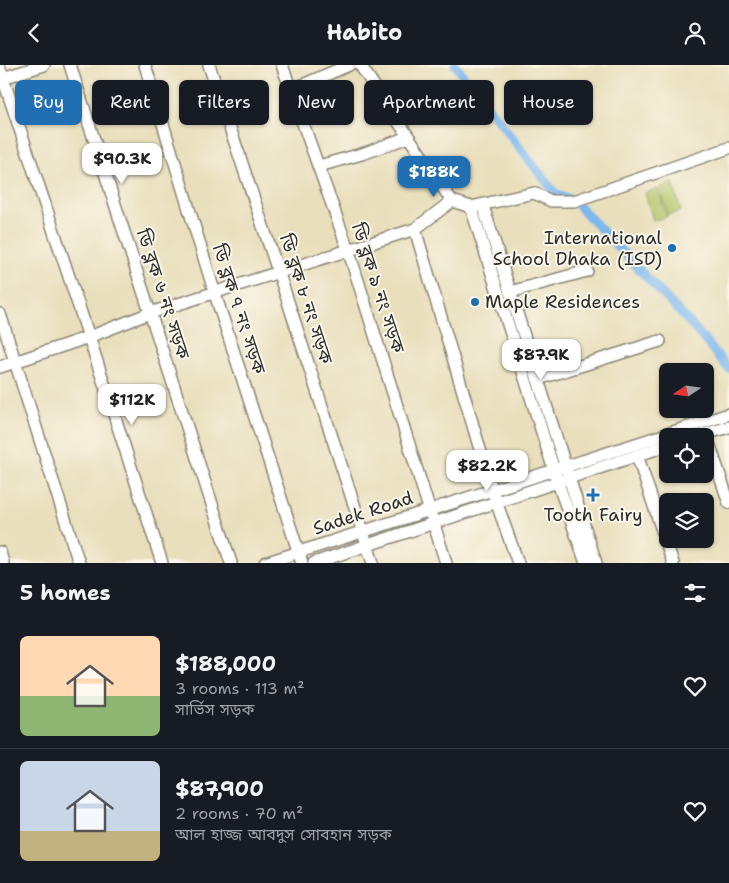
<!DOCTYPE html>
<html lang="en">
<head>
<meta charset="utf-8">
<style>
  body { margin:0; font-family:"Shantell Sans","Noto Sans Bengali",sans-serif; background:#20242c; color:#f1f3f6; height:100vh; display:flex; flex-direction:column; font-size:19px; white-space:nowrap }
  * { box-sizing:border-box; margin:0 }
  p { font-size:16px; color:#9ea1a6 }
  .icon { flex:none; width:28px; height:28px; fill:none; stroke:currentColor; stroke-width:2; stroke-linecap:round; stroke-linejoin:round }
  .map { position:relative; height:498px; overflow:hidden }
  .drawer { display:flex; flex-direction:column; background:#171b24; flex:1 }
  .drawer>* { flex:none }
  .banner { position:absolute; left:15px; top:15px; width:700px; height:45px; display:flex; gap:10px }
  .needle { width:32px; rotate:257deg }
  .controls { position:absolute; left:659px; top:298px; display:grid; gap:10px }
  .controls a { display:grid; place-items:center; width:55px; height:55px; border-radius:8px; background:#171b24; box-shadow:0 1px 4px #0004; font-size:25px }
  .price { position:absolute; translate:-50% -42px; padding:0 11px; border-radius:10px; background:#fff; color:#222; font-size:16px; line-height:32px; filter:drop-shadow(0 1px 2px #0008) }
  .price::after { content:''; position:absolute; left:50%; top:30px; width:15px; height:11px; margin-left:-8px; background:inherit; clip-path:polygon(0 0,100% 0,50% 100%) }
  .price.selected { background:#1f6fb2; color:#fff }
  ul { padding:0; list-style:none }
  li { display:flex; align-items:center; gap:15px; height:125px; padding:0 20px }
  li+li { border-top:1px solid #363941 }
  li span { display:grid; place-items:center; flex:none; width:140px; height:100px; border-radius:8px; color:#555 }
  li>.icon { margin-inline-start:auto }
  span .icon { width:60px; height:60px; fill:#fffc; stroke-width:1 }
  li b { font-size:21px }
  h2 { display:flex; justify-content:space-between; align-items:center; height:60px; padding:0 20px; font-size:21px }
  .chip { padding:0 18px; border-radius:8px; background:#171b24; box-shadow:0 1px 4px #0004; font-size:18px; line-height:45px }
  .chip.selected { background:#1f6fb2; color:#fff }
  header { display:flex; justify-content:space-between; align-items:center; height:65px; padding:0 20px; background:#171b24; font-size:22px; font-weight:700 }
  .map>svg:first-child { display:block }
  .green { fill:#b4c76b; stroke:#70794b }
  .lines { fill:none; stroke-linecap:round; stroke-linejoin:round }
  .canal { stroke:#7bb8ed; stroke-width:9 }
  .minor-casing { stroke:#8a8574; stroke-width:14 }
  .minor { stroke:#fff; stroke-width:11 }
  .poi-dot { fill:#1f6fb2; stroke:#fbf7ec; stroke-width:2 }
  .labels { text-anchor:middle; dominant-baseline:central; stroke-width:4; stroke-linejoin:round; paint-order:stroke }
  .poi-label { font-size:18px; fill:#2b2b2b; stroke:#fbf7ec; text-anchor:end }
  .street-label { font-size:18px; fill:#2b2b2b; stroke:#fbf7ec }
</style>
</head>
<body>
<header><svg class="icon" aria-label="back" viewBox="0 0 24 24"><path d="M15 5l-7 7 7 7"/></svg>Habito<svg class="icon" aria-label="person" viewBox="0 0 24 24"><circle cx="12" cy="8" r="4"/><path d="M4 21q1-7 8-7t8 7"/></svg></header>
<div class="map">
<svg width="729" height="498" viewBox="0 0 729 498">
  <rect width="100%" height="100%" fill="#fbf7ec"/>
  <filter id="ink" filterUnits="userSpaceOnUse"><feTurbulence type="fractalNoise" baseFrequency=".02" numOctaves="2"/><feDisplacementMap in="SourceGraphic" scale="10" xChannelSelector="R" yChannelSelector="G"/><feConvolveMatrix kernelMatrix="1 2 1 2 8 2 1 2 1" color-interpolation-filters="sRGB"/></filter>
  <filter id="wash" filterUnits="userSpaceOnUse"><feTurbulence type="fractalNoise" baseFrequency=".0096" numOctaves="4" result="noise"/><feDisplacementMap in="SourceGraphic" scale="20" xChannelSelector="R" yChannelSelector="G"/><feGaussianBlur stdDeviation="1.12" result="paint"/><feColorMatrix in="noise" values="0 0 0 0 0 0 0 0 0 0 0 0 0 0 0 0 0 1.4 0 .05"/><feComposite in="paint" operator="in"/></filter>
  <g filter="url(#wash)">
    <rect width="100%" height="100%" fill="#e9dfbc"/>
    <g class="green">
      <polygon points="673,118 681,146 668,150 660,122"/>
      <polygon points="658,124 667,152 653,155 645,128"/>
    </g>
    <g class="lines">
      <polyline class="canal" points="455,0 555,128 574,136 690,258 729,304"/>
    </g>
  </g>
  <g filter="url(#ink)">
    <g class="lines">
      <g class="minor-casing">
        <g id="minor">
          <polyline points="70,0 231,498"/>
          <polyline points="145,0 215,229 302,498"/>
          <polyline points="209,0 279,209 373,498"/>
          <polyline points="282,0 349,187 446,498"/>
          <polyline points="360,0 452,136"/>
          <polyline points="0,4 89,272 0,302"/>
          <polyline points="0,14 44,0"/>
          <polyline points="291,25 349,0"/>
          <polyline points="319,101 365,88 408,72"/>
          <polyline points="483,141 596,498"/>
          <polyline points="471,142 558,418 586,498"/>
          <polyline points="415,164 492,425 518,498"/>
          <polyline points="510,227 587,206"/>
          <polyline points="0,249 79,498"/>
          <polyline points="538,314 660,276"/>
          <polyline points="706,369 729,438"/>
          <polyline points="698,371 729,362"/>
          <polyline points="637,390 673,498"/>
          <polyline points="0,487 3,498"/>
          <polyline points="162,498 89,272 150,248 415,164 452,136 471,142 534,128 551,136 574,136 729,83"/>
          <polyline points="265,498 729,349"/>
          <polyline points="314,498 668,380"/>
        </g>
      </g>
      <use href="#minor" class="minor"/>
    </g>
  </g>
  <g class="poi-dot">
    <circle cx="672" cy="183" r="5"/>
    <circle cx="475" cy="237" r="5"/>
    <path d="M590.5 422.5h5v5h5v5h-5v5h-5v-5h-5v-5h5z"/>
  </g>
  <g class="labels">
    <g class="poi-label">
      <text x="662" y="173">International<tspan x="662" dy="21">School Dhaka (ISD)</tspan></text>
      <text x="485" y="237" text-anchor="start">Maple Residences</text>
      <text x="593" y="450" text-anchor="middle">Tooth Fairy</text>
    </g>
    <g class="street-label">
      <text transform="translate(378 223) rotate(72)">ডি ব্লক ৯ নং সড়ক</text>
      <text transform="translate(163 229) rotate(72)">ডি ব্লক ৬ নং সড়ক</text>
      <text transform="translate(306 234) rotate(72)">ডি ব্লক ৮ নং সড়ক</text>
      <text transform="translate(239 244) rotate(72)">ডি ব্লক ৭ নং সড়ক</text>
      <text transform="translate(363 448) rotate(-18)">Sadek Road</text>
    </g>
  </g>
</svg>
<div class="controls">
<a><svg class="needle" viewBox="-14 -14 28 28"><path d="M0-13l5 13h-10z" fill="#e53935"/><path d="M0 13l5-13h-10z" fill="#9ea1a6"/></svg></a>
<a><svg class="icon" aria-label="locate" viewBox="0 0 24 24"><circle cx="12" cy="12" r="6"/><path d="M12 2v4M12 18v4M2 12h4M18 12h4"/></svg></a>
<a><svg class="icon" aria-label="layers" viewBox="0 0 24 24"><path d="M12 4l9 5-9 5-9-5zM3 14l9 5 9-5"/></svg></a>
</div>
<b class="price" style="left:122px;top:120px">$90.3K</b>
<b class="price selected" style="left:434px;top:133px">$188K</b>
<b class="price" style="left:541px;top:316px">$87.9K</b>
<b class="price" style="left:132px;top:361px">$112K</b>
<b class="price" style="left:487px;top:427px">$82.2K</b>
<div class="banner">
<a class="chip selected">Buy</a>
<a class="chip">Rent</a>
<a class="chip">Filters</a>
<a class="chip">New</a>
<a class="chip">Apartment</a>
<a class="chip">House</a>
</div>
</div>
<section class="drawer">
<h2>5 homes<svg class="icon" aria-label="filters" viewBox="0 0 24 24"><path d="M4 7h16M4 17h16"/><circle cx="9" cy="7" r="2"/><circle cx="15" cy="17" r="2"/></svg></h2>
<ul>
<li><span style="background:linear-gradient(#ffd9b3 60%,#8fb573 0)"><svg class="icon" aria-label="home" viewBox="0 0 24 24"><path d="M3 11l9-7 9 7M6 9v11h12V9"/></svg></span><div><b>$188,000</b><p>3 rooms · 113 m²</p><p>সার্ভিস সড়ক</p></div><svg class="icon" aria-label="heart" viewBox="0 0 24 24"><path d="M12 20l-8-8c-3-5 5-10 8-4 3-6 11-1 8 4z"/></svg></li>
<li><span style="background:linear-gradient(#c9d6e8 70%,#c2b280 0)"><svg class="icon" aria-label="home" viewBox="0 0 24 24"><path d="M3 11l9-7 9 7M6 9v11h12V9"/></svg></span><div><b>$87,900</b><p>2 rooms · 70 m²</p><p>আল হাজ্জ আবদুস সোবহান সড়ক</p></div><svg class="icon" aria-label="heart" viewBox="0 0 24 24"><path d="M12 20l-8-8c-3-5 5-10 8-4 3-6 11-1 8 4z"/></svg></li>
</ul>
</section>
</body>
</html>
